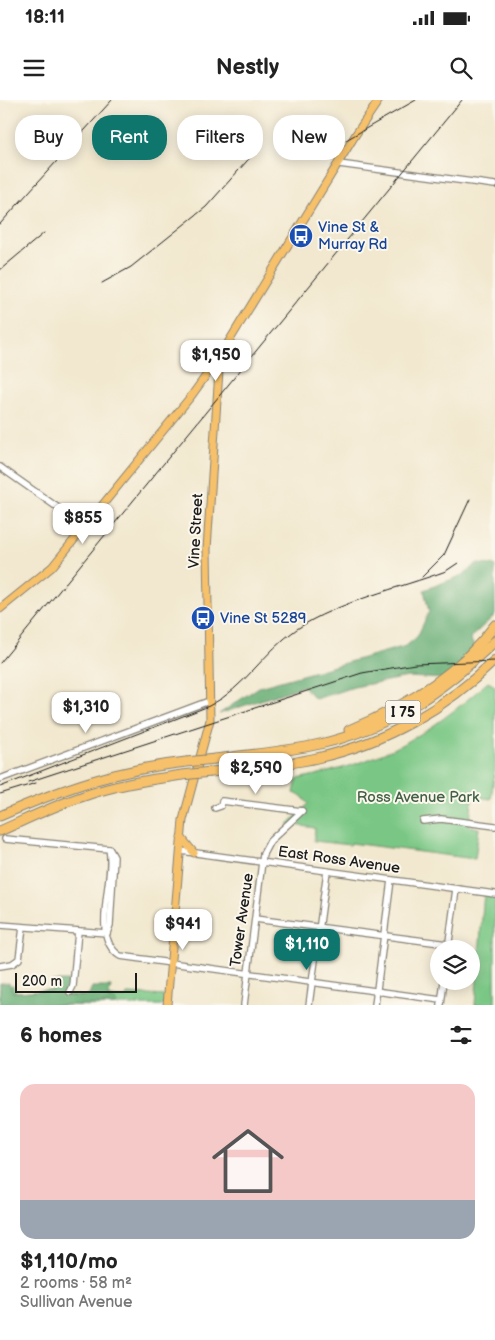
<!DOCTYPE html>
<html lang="en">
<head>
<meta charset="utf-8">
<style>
  body { margin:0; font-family:"Balsamiq Sans",sans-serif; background:#f6f6f6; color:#222; height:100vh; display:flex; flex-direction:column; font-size:19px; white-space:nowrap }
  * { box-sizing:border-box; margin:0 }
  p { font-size:16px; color:#767676 }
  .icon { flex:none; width:28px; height:28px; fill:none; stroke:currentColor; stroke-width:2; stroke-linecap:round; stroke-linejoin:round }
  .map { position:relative; height:905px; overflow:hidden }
  .sheet { display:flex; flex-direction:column; background:#fff; flex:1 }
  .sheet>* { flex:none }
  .banner { position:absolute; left:15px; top:15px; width:465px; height:45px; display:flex; gap:10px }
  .tools { position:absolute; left:430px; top:840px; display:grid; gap:10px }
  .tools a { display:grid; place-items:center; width:50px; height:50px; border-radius:50%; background:#fff; box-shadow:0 2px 12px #0003; font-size:25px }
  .scale { position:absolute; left:15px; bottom:12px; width:122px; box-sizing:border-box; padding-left:5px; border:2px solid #1c1c1c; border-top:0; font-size:14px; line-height:18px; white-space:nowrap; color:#1c1c1c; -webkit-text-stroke:4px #fbf7ec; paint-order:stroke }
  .price { position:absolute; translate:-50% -42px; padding:0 11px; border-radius:10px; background:#fff; color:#222; font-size:16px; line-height:32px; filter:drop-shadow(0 1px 2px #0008) }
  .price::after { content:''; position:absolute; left:50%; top:30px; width:15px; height:11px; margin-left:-8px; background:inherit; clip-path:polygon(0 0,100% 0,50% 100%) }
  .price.selected { background:#0f766e; color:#fff }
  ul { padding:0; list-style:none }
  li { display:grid; align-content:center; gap:10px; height:265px; padding:0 20px }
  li+li { border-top:1px solid #e0e0e0 }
  li span { display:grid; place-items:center; height:155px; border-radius:15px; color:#555 }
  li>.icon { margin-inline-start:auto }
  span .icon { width:90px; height:90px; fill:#fffc; stroke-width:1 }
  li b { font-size:21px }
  h2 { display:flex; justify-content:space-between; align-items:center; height:60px; padding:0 20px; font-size:21px }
  .chip { padding:0 18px; border-radius:20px; background:#fff; box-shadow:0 2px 12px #0003; font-size:18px; line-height:45px }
  .chip.selected { background:#0f766e; color:#fff }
  .status { display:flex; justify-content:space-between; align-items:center; height:35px; padding:0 25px; background:#fff; direction:ltr }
  .status svg { height:14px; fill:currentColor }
  header { display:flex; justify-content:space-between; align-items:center; height:65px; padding:0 20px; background:#fff; font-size:22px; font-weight:800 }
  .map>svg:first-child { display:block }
  .green { fill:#7ac785; stroke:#4b7250 }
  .forest { fill:#63ac72; stroke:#406447 }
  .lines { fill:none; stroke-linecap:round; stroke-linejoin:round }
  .minor-casing { stroke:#878276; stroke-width:8 }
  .major-casing { stroke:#878276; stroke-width:9 }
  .highway-casing { stroke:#878276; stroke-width:11 }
  .minor { stroke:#fff; stroke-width:5.5 }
  .major { stroke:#f6c16b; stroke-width:7 }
  .highway { stroke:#f6c16b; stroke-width:9 }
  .rail { stroke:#1c1c1c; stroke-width:1 }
  .highway-bridge-casing { stroke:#878276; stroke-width:11; stroke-linecap:butt }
  .highway-bridge { stroke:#f6c16b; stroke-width:9 }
  .labels { text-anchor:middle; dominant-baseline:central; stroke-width:4; stroke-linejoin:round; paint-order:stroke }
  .shield { fill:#fbf7ec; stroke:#5f5e5a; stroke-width:1 }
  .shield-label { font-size:14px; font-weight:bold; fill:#1c1c1c }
  .transit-label { font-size:15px; fill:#164399; stroke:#fbf7ec; text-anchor:start }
  .street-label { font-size:15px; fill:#1c1c1c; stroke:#fbf7ec }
  .park-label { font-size:15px; fill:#426046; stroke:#fbf7ec }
</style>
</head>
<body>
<div class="status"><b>18:11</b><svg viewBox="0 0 49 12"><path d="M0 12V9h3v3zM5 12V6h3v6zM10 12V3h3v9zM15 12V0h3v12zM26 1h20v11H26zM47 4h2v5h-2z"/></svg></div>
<header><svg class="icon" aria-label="menu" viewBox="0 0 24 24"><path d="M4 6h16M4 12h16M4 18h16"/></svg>Nestly<svg class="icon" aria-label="search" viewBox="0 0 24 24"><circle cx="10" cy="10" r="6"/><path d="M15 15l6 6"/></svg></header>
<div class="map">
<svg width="495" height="905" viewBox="0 0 495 905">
  <rect width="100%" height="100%" fill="#fbf7ec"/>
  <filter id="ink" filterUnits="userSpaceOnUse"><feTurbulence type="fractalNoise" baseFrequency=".02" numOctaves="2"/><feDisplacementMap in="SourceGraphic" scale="10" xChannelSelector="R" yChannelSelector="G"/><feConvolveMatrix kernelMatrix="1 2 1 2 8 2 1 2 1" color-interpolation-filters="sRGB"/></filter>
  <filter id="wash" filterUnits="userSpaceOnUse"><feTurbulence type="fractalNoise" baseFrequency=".0096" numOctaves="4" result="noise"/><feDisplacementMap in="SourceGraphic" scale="20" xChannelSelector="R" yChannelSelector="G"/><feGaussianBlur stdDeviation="1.12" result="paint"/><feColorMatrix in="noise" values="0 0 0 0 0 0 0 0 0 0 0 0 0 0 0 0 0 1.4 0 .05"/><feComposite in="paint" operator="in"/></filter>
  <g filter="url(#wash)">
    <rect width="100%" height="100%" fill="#f2e8cf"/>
    <g class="green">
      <path d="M 488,582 L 495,586 L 495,670 L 491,699 L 473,696 L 469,726 L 479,728 L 475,759 L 351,743 L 350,745 L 314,741 L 315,728 L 288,724 L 308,704 L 302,696 L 294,693 L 297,679 C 381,662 424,639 488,582 Z"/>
      <polygon points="484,792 495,794 495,905 475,905"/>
      <polygon points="13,885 16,892 126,898 127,894 168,896 167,905 0,905 0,888"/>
    </g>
    <g class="forest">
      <polygon points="476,464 495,465 495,515 470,538 477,552 444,579 408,577 354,587 315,599 303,586 219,614 259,587 406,546 417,537 429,512 424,490 463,475"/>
      <path d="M 52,881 L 68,881 L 67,896 L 88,896 L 92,887 L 111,887 L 108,899 L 116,901 L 115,905 L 0,905 L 0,883 L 9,883 L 13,892 C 27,892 39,889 53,890 Z"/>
    </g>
  </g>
  <g filter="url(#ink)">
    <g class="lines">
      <g class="minor-casing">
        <g id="minor">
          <polyline points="339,64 495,85"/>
          <polyline points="0,367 84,426"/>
          <polyline points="0,679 209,601"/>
          <polyline points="215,708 221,706 222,701 302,711"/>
          <polyline points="423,721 441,719 495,726"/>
          <polyline points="5,739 109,749"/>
          <path d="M 109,749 C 116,779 89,836 120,856 L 441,900"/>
          <polyline points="181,751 495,794"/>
          <polyline points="255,819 448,844"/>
          <polyline points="0,825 107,833"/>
          <polyline points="107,833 110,825 114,757 110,750"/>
          <polyline points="448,849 456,789"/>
          <polyline points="0,866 12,864 19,859 23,827"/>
          <polyline points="70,892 73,886 78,831"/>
          <polyline points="244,905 263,754 270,741 302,711"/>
          <polyline points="309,905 327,771"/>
          <polyline points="375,905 391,780"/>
          <polyline points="441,905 444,881"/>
        </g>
      </g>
      <g class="major-casing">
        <g id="major">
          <polyline points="0,509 52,467 192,295 220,256"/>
          <polyline points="181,737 194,753"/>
          <polyline points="167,905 183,720 210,620 207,449 220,256 356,34 379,0"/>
        </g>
      </g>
      <g class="highway-casing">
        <g id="highway">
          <path d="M 349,630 C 405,607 459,574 495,525"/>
          <path d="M 215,659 C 250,654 286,652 320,644 C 390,628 444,590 495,541"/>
          <path d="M 211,672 C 247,668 283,666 317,658 C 385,643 446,608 495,560"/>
          <path d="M 0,716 C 64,688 116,670 186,662"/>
          <path d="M 0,731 C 27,719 53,706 81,697 C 114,685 148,680 182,675"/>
        </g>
      </g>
      <use href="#minor" class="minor"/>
      <use href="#major" class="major"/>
      <use href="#highway" class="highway"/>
      <g class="rail">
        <polyline points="332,48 416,0"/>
        <polyline points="0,124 112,0"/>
        <polyline points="0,170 44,133"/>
        <polyline points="102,183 131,167 206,107 263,43"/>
        <polyline points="422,477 444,455 470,399"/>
        <polyline points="0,563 462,0"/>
        <polyline points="28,682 362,573 415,564 495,561"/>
        <path d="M 0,687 L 209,606 C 245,588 264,551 297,529 C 337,502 400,488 446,471 L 458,463"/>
        <polyline points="0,694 36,683"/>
      </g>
      <g class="highway-bridge-casing">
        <g id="highway-bridge">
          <polyline points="186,662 215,659"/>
          <polyline points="182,675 211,672"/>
        </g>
      </g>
      <use href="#highway-bridge" class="highway-bridge"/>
    </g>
  </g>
  <defs>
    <g id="bus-disc" transform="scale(1.25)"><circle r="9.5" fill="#1a4fb4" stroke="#fbf7ec"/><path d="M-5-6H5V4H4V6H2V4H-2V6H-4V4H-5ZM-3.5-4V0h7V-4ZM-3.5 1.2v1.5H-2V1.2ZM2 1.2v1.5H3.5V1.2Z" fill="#fff"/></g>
  </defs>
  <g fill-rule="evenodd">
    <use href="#bus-disc" x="301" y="136"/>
    <use href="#bus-disc" x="203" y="518"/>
  </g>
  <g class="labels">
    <rect class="shield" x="385.5" y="600.5" width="35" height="23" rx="4"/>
    <g class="shield-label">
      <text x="403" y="612">I 75</text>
    </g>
    <g class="transit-label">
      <text x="318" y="127">Vine St &amp;<tspan x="318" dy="17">Murray Rd</tspan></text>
      <text x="220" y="518">Vine St 5289</text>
    </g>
    <g class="street-label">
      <text transform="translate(196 431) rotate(-87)">Vine Street</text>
      <text transform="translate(339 760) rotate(8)">East Ross Avenue</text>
      <text transform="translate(242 820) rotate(-82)">Tower Avenue</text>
    </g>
    <g class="park-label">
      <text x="418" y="697">Ross Avenue Park</text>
    </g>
  </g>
</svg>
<div class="tools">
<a><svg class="icon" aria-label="layers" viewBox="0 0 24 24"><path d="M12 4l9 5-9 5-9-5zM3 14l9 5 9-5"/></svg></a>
</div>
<div class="scale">200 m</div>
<b class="price" style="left:216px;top:282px">$1,950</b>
<b class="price" style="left:83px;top:445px">$855</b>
<b class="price" style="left:86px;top:634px">$1,310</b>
<b class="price" style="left:256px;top:695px">$2,590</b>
<b class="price" style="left:183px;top:851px">$941</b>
<b class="price selected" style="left:307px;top:871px">$1,110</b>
<div class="banner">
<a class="chip">Buy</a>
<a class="chip selected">Rent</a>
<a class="chip">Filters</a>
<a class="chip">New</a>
</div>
</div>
<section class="sheet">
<h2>6 homes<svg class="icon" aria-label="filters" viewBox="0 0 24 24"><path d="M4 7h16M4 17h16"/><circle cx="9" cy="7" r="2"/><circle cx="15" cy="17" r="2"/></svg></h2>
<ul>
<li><span style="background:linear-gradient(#f6c9c9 75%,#9aa5b1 0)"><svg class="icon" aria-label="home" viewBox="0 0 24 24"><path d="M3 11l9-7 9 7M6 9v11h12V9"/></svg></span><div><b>$1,110/mo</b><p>2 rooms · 58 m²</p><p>Sullivan Avenue</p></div></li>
</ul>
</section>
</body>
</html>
